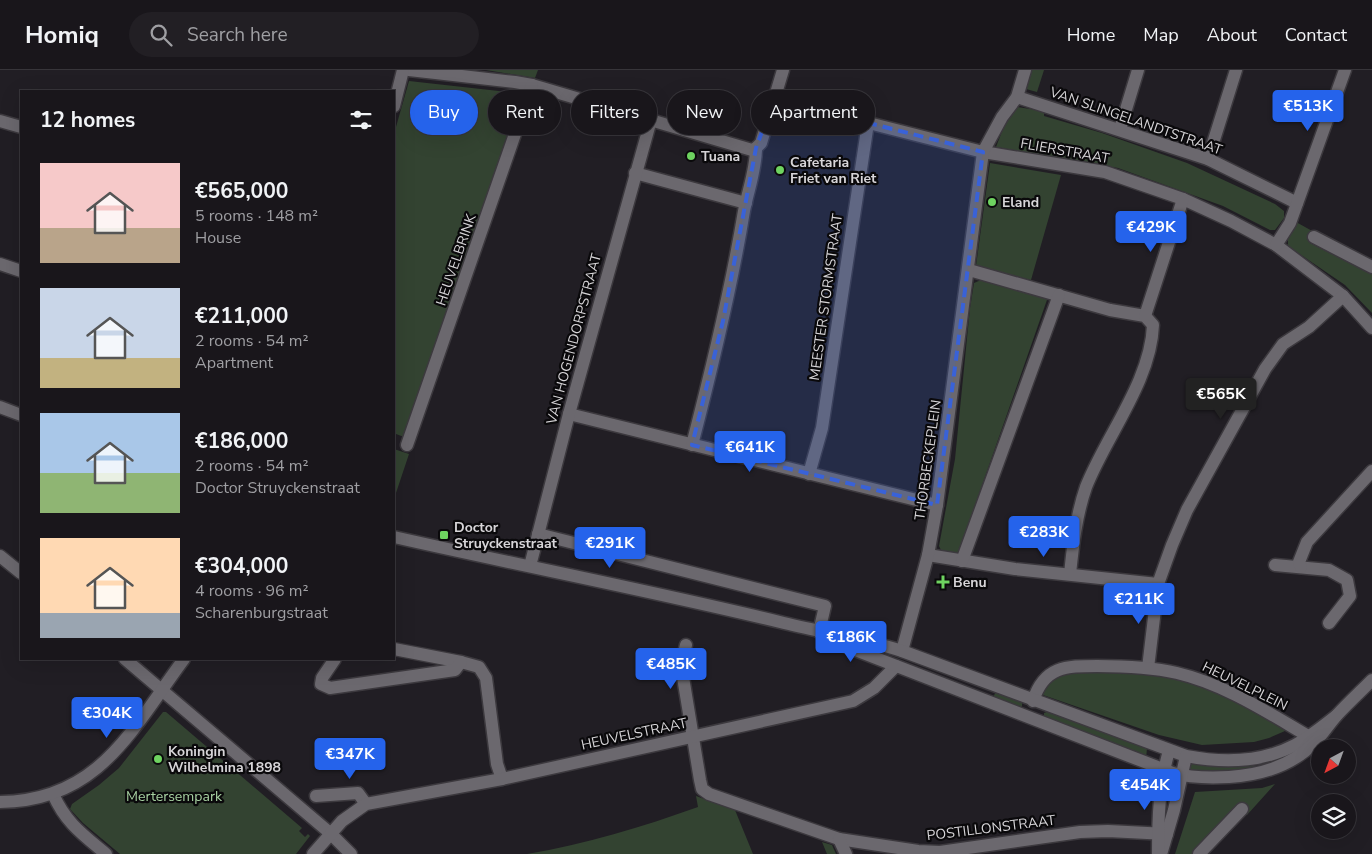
<!DOCTYPE html>
<html lang="en">
<head>
<meta charset="utf-8">
<style>
  body { margin:0; font-family:"Nunito Sans",sans-serif; background:#221f24; color:#f1f3f6; height:100vh; display:flex; flex-direction:column; font-size:19px; white-space:nowrap }
  * { box-sizing:border-box; margin:0 }
  p { font-size:16px; color:#9f9fa3 }
  .icon { flex:none; width:28px; height:28px; fill:none; stroke:currentColor; stroke-width:2; stroke-linecap:round; stroke-linejoin:round }
  .map { position:relative; flex:1; overflow:hidden }
  .sheet { position:absolute; left:20px; top:20px; width:375px; height:570px; display:flex; flex-direction:column; background:#19161b; border-radius:0px; box-shadow:0 5px 20px #0002,0 0 0 1px #37353a }
  .sheet>* { flex:none }
  .guide { position:absolute; left:410px; top:20px; width:475px; height:45px; display:flex; gap:10px }
  .needle { width:32px; rotate:221deg }
  .fabs { position:absolute; left:1311px; top:669px; display:grid; gap:10px }
  .fabs a { display:grid; place-items:center; width:45px; height:45px; border-radius:50%; background:#19161b; box-shadow:0 5px 20px #0002,0 0 0 1px #37353a; font-size:25px }
  .price { position:absolute; translate:-50% -42px; padding:0 11px; border-radius:5px; background:#2563eb; color:#fff; font-size:16px; line-height:32px; filter:drop-shadow(0 1px 2px #0008) }
  .price::after { content:''; position:absolute; left:50%; top:30px; width:15px; height:11px; margin-left:-8px; background:inherit; clip-path:polygon(0 0,100% 0,50% 100%) }
  .price.on { background:#222; color:#fff }
  ul { padding:0; list-style:none }
  li { display:flex; align-items:center; gap:15px; height:125px; padding:0 20px }
  li span { display:grid; place-items:center; flex:none; width:140px; height:100px; border-radius:0px; color:#555 }
  li>.icon { margin-inline-start:auto }
  span .icon { width:60px; height:60px; fill:#fffc; stroke-width:1 }
  li b { font-size:21px }
  h2 { display:flex; justify-content:space-between; align-items:center; height:60px; padding:0 20px; font-size:21px }
  .pill { padding:0 18px; border-radius:22px; background:#19161b; box-shadow:0 5px 20px #0002,0 0 0 1px #37353a; font-size:18px; line-height:45px }
  .pill.on { background:#2563eb; color:#fff }
  header { display:flex; align-items:center; gap:30px; box-sizing:border-box; height:70px; padding:0 25px; background:#19161b; border-bottom:1px solid #37353a }
  header strong { font-size:24px }
  nav { display:flex; gap:28px; margin-inline-start:auto; font-size:18px }
  .search { width:350px; height:45px; background:#221f24; display:flex; align-items:center; gap:12px; box-sizing:border-box; padding:0 18px; border-radius:28px; color:#9f9fa3; font-size:19px }
  .map>svg:first-child { display:block }
  .green { fill:#334331 }
  .lines { fill:none; stroke-linecap:round; stroke-linejoin:round }
  .minor-casing { stroke:#3c393e; stroke-width:15 }
  .tertiary-casing { stroke:#3c393e; stroke-width:15 }
  .minor { stroke:#6b686e; stroke-width:12 }
  .tertiary { stroke:#6b686e; stroke-width:12 }
  .marked { fill:#3962d8; fill-opacity:0.2; stroke:#3962d8; stroke-width:4; stroke-dasharray:10 6; stroke-linejoin:round }
  .poi-dot { fill:#6ed360; stroke:#0a090b; stroke-width:2 }
  .labels { text-anchor:middle; dominant-baseline:central; stroke-width:4.5; stroke-linejoin:round; paint-order:stroke }
  .street-label { font-size:14px; fill:#d7d5d8; stroke:#0a090b }
  .poi-label { font-size:14px; font-weight:bold; fill:#d7d5d8; stroke:#0a090b; text-anchor:start }
  .park-label { font-size:14px; fill:#a8d2a2; stroke:#0a090b }
</style>
</head>
<body>
<header>
<strong>Homiq</strong>
<div class="search"><svg class="icon" aria-label="search" viewBox="0 0 24 24"><circle cx="10" cy="10" r="6"/><path d="M15 15l6 6"/></svg>Search here</div>
<nav><a>Home</a><a>Map</a><a>About</a><a>Contact</a></nav>
</header>
<div class="map">
<svg width="1372" height="784" viewBox="0 0 1372 784">
  <rect width="100%" height="100%" fill="#211e24"/>
  <g class="green">
    <polygon points="486,0 538,0 535,8"/>
    <polygon points="1031,0 1044,0 1037,22 1026,19"/>
    <polygon points="409,11 517,23 521,28 404,367 396,364 394,370 394,64"/>
    <polygon points="1017,37 1044,41 1044,46 1102,63 1187,93 1275,134 1284,141 1284,148 1275,160 1270,160 1223,136 1118,98 996,77 1006,51"/>
    <polygon points="990,93 1061,105 1031,210 976,196"/>
    <polygon points="1296,152 1314,162 1310,173 1372,204 1372,243 1345,215 1288,176 1288,168"/>
    <polygon points="981,210 1048,227 958,484 942,482 939,476 955,389 970,238 974,213"/>
    <polygon points="394,379 409,384 394,429"/>
    <polygon points="1125,599 1202,614 1284,657 1285,661 1269,668 1254,672 1202,675 1159,665 1040,624 1057,603"/>
    <polygon points="996,622 1022,632 1022,636 1020,639 994,631 993,627"/>
    <polygon points="1049,641 1147,678 1146,689 1044,649 1044,643"/>
    <polygon points="163,642 166,642 302,758 299,761 305,767 308,764 310,766 296,784 120,784 83,753 70,739 72,734 99,715 119,698"/>
    <polygon points="1192,692 1253,693 1255,697 1253,699 1234,703 1190,701 1189,698"/>
    <polygon points="1275,714 1247,745 1238,737 1193,784 1175,784 1195,722 1262,718"/>
    <path d="M 696,726 L 735,740 L 753,784 L 527,784 C 586,774 642,757 698,737 Z"/>
    <polygon points="822,772 832,775 836,784 827,784"/>
  </g>
  <g class="lines">
    <g class="minor-casing">
      <g id="minor">
        <polyline points="409,0 515,12 532,15 752,80 756,78 761,73 783,0"/>
        <polyline points="1017,27 1208,89 1297,133"/>
        <polyline points="774,29 983,82 1105,102 1183,129 1231,151 1276,175 1343,226 1372,258"/>
        <polyline points="0,51 21,57"/>
        <polyline points="1120,59 1138,0"/>
        <polyline points="1208,89 1236,0"/>
        <polyline points="635,103 746,133"/>
        <polyline points="1314,167 1372,197"/>
        <polyline points="1276,175 1290,153 1345,0"/>
        <polyline points="0,194 21,201"/>
        <path d="M 969,200 L 1110,240 L 1145,246 L 1153,255 C 1151,311 1106,366 1086,417 C 1076,446 1073,475 1070,504"/>
        <polyline points="1145,246 1183,129"/>
        <polyline points="569,344 937,435"/>
        <polyline points="407,375 532,15"/>
        <path d="M 692,375 C 712,298 731,220 744,141 C 748,120 756,100 756,78"/>
        <polyline points="809,404 822,358 868,53"/>
        <polyline points="538,464 825,536 819,562"/>
        <polyline points="928,485 1015,499 1158,514"/>
        <polyline points="0,486 21,503"/>
        <polyline points="962,491 1059,225"/>
        <polyline points="1275,495 1329,500 1347,510 1350,526 1329,553"/>
        <polyline points="530,496 569,344 651,50"/>
        <polyline points="1301,497 1299,492 1307,472 1372,401"/>
        <polyline points="686,575 681,595 700,710 702,719 709,724 839,769 918,781 940,782 1080,762 1108,761 1167,764"/>
        <polyline points="394,579 461,592 479,597 486,608 497,694 502,709"/>
        <polyline points="902,581 928,485 937,435 983,82 1002,47 1017,27 1025,0"/>
        <polyline points="125,589 330,763 351,784"/>
        <polyline points="335,589 322,608 321,614 330,618 455,600 461,592"/>
        <polyline points="1148,598 1158,514 1172,475 1187,440 1265,299 1283,274 1309,257 1343,226"/>
        <path d="M 1033,631 C 1044,596 1066,596 1097,596 C 1124,596 1151,597 1177,603 C 1224,614 1267,642 1308,666"/>
        <path d="M 53,724 C 66,753 82,764 106,784"/>
        <polyline points="316,726 358,723 366,734"/>
        <polyline points="839,769 846,784"/>
        <polyline points="313,784 342,751 366,734 502,709 853,631 874,618 896,596"/>
        <polyline points="1199,784 1242,739"/>
      </g>
    </g>
    <g class="tertiary-casing">
      <g id="tertiary">
        <polyline points="394,36 403,0"/>
        <polyline points="0,337 21,345"/>
        <path d="M 394,467 C 522,496 652,521 780,552 C 820,562 861,568 902,581 L 1186,686 C 1222,693 1261,693 1295,675 C 1310,667 1323,656 1336,646"/>
        <path d="M 823,565 L 837,573 L 1173,703 C 1191,708 1210,708 1229,707 C 1262,705 1292,696 1315,672 C 1323,664 1329,654 1337,645 C 1348,633 1360,622 1372,610"/>
        <path d="M 0,732 C 99,731 132,659 184,589"/>
        <polyline points="1162,781 1174,740 1186,686"/>
        <path d="M 1158,784 C 1158,749 1159,714 1169,681"/>
      </g>
    </g>
    <use href="#minor" class="minor"/>
    <use href="#tertiary" class="tertiary"/>
  </g>
  <path class="marked" d="M 774,29 L 983,82 L 937,435 L 692,375 L 723,251 L 756,78 Z"/>
  <g class="poi-dot">
    <circle cx="691" cy="86" r="5"/>
    <circle cx="780" cy="100" r="5"/>
    <circle cx="992" cy="132" r="5"/>
    <rect x="439" y="460" width="10" height="10" rx="2.5"/>
    <path d="M940.5 504.5h5v5h5v5h-5v5h-5v-5h-5v-5h5z"/>
    <circle cx="158" cy="689" r="5"/>
  </g>
  <g class="labels">
    <g class="street-label">
      <text transform="translate(1136 51) rotate(19)">VAN SLINGELANDTSTRAAT</text>
      <text transform="translate(1065 81) rotate(10)">FLIERSTRAAT</text>
      <text transform="translate(456 190) rotate(-71)">HEUVELBRINK</text>
      <text transform="translate(826 227) rotate(-82)">MEESTER STORMSTRAAT</text>
      <text transform="translate(574 269) rotate(-75)">VAN HOGENDORPSTRAAT</text>
      <text transform="translate(928 390) rotate(-82)">THORBECKEPLEIN</text>
      <text transform="translate(1245 616) rotate(26)">HEUVELPLEIN</text>
      <text transform="translate(634 664) rotate(-12)">HEUVELSTRAAT</text>
      <text transform="translate(991 758) rotate(-7)">POSTILLONSTRAAT</text>
    </g>
    <g class="poi-label">
      <text x="701" y="86">Tuana</text>
      <text x="790" y="92">Cafetaria<tspan x="790" dy="16">Friet van Riet</tspan></text>
      <text x="1002" y="132">Eland</text>
      <text x="454" y="457">Doctor<tspan x="454" dy="16">Struyckenstraat</tspan></text>
      <text x="953" y="512">Benu</text>
      <text x="168" y="681">Koningin<tspan x="168" dy="16">Wilhelmina 1898</tspan></text>
    </g>
    <g class="park-label">
      <text x="174" y="726">Mertersempark</text>
    </g>
  </g>
</svg>
<div class="fabs">
<a><svg class="needle" viewBox="-14 -14 28 28"><path d="M0-13l5 13h-10z" fill="#e53935"/><path d="M0 13l5-13h-10z" fill="#9f9fa3"/></svg></a>
<a><svg class="icon" aria-label="layers" viewBox="0 0 24 24"><path d="M12 4l9 5-9 5-9-5zM3 14l9 5 9-5"/></svg></a>
</div>
<b class="price" style="left:1308px;top:62px">€513K</b>
<b class="price" style="left:1151px;top:183px">€429K</b>
<b class="price on" style="left:1221px;top:350px">€565K</b>
<b class="price" style="left:750px;top:403px">€641K</b>
<b class="price" style="left:1044px;top:488px">€283K</b>
<b class="price" style="left:610px;top:499px">€291K</b>
<b class="price" style="left:1139px;top:555px">€211K</b>
<b class="price" style="left:851px;top:593px">€186K</b>
<b class="price" style="left:671px;top:620px">€485K</b>
<b class="price" style="left:107px;top:669px">€304K</b>
<b class="price" style="left:350px;top:710px">€347K</b>
<b class="price" style="left:1145px;top:741px">€454K</b>
<div class="guide">
<a class="pill on">Buy</a>
<a class="pill">Rent</a>
<a class="pill">Filters</a>
<a class="pill">New</a>
<a class="pill">Apartment</a>
</div>
<section class="sheet">
<h2>12 homes<svg class="icon" aria-label="filters" viewBox="0 0 24 24"><path d="M4 7h16M4 17h16"/><circle cx="9" cy="7" r="2"/><circle cx="15" cy="17" r="2"/></svg></h2>
<ul>
<li><span style="background:linear-gradient(#f6c9c9 65%,#b9a48a 0)"><svg class="icon" aria-label="home" viewBox="0 0 24 24"><path d="M3 11l9-7 9 7M6 9v11h12V9"/></svg></span><div><b>€565,000</b><p>5 rooms · 148 m²</p><p>House</p></div></li>
<li><span style="background:linear-gradient(#c9d6e8 70%,#c2b280 0)"><svg class="icon" aria-label="home" viewBox="0 0 24 24"><path d="M3 11l9-7 9 7M6 9v11h12V9"/></svg></span><div><b>€211,000</b><p>2 rooms · 54 m²</p><p>Apartment</p></div></li>
<li><span style="background:linear-gradient(#a9c7e8 60%,#8fb573 0)"><svg class="icon" aria-label="home" viewBox="0 0 24 24"><path d="M3 11l9-7 9 7M6 9v11h12V9"/></svg></span><div><b>€186,000</b><p>2 rooms · 54 m²</p><p>Doctor Struyckenstraat</p></div></li>
<li><span style="background:linear-gradient(#ffd9b3 75%,#9aa5b1 0)"><svg class="icon" aria-label="home" viewBox="0 0 24 24"><path d="M3 11l9-7 9 7M6 9v11h12V9"/></svg></span><div><b>€304,000</b><p>4 rooms · 96 m²</p><p>Scharenburgstraat</p></div></li>
</ul>
</section>
</div>
</body>
</html>
